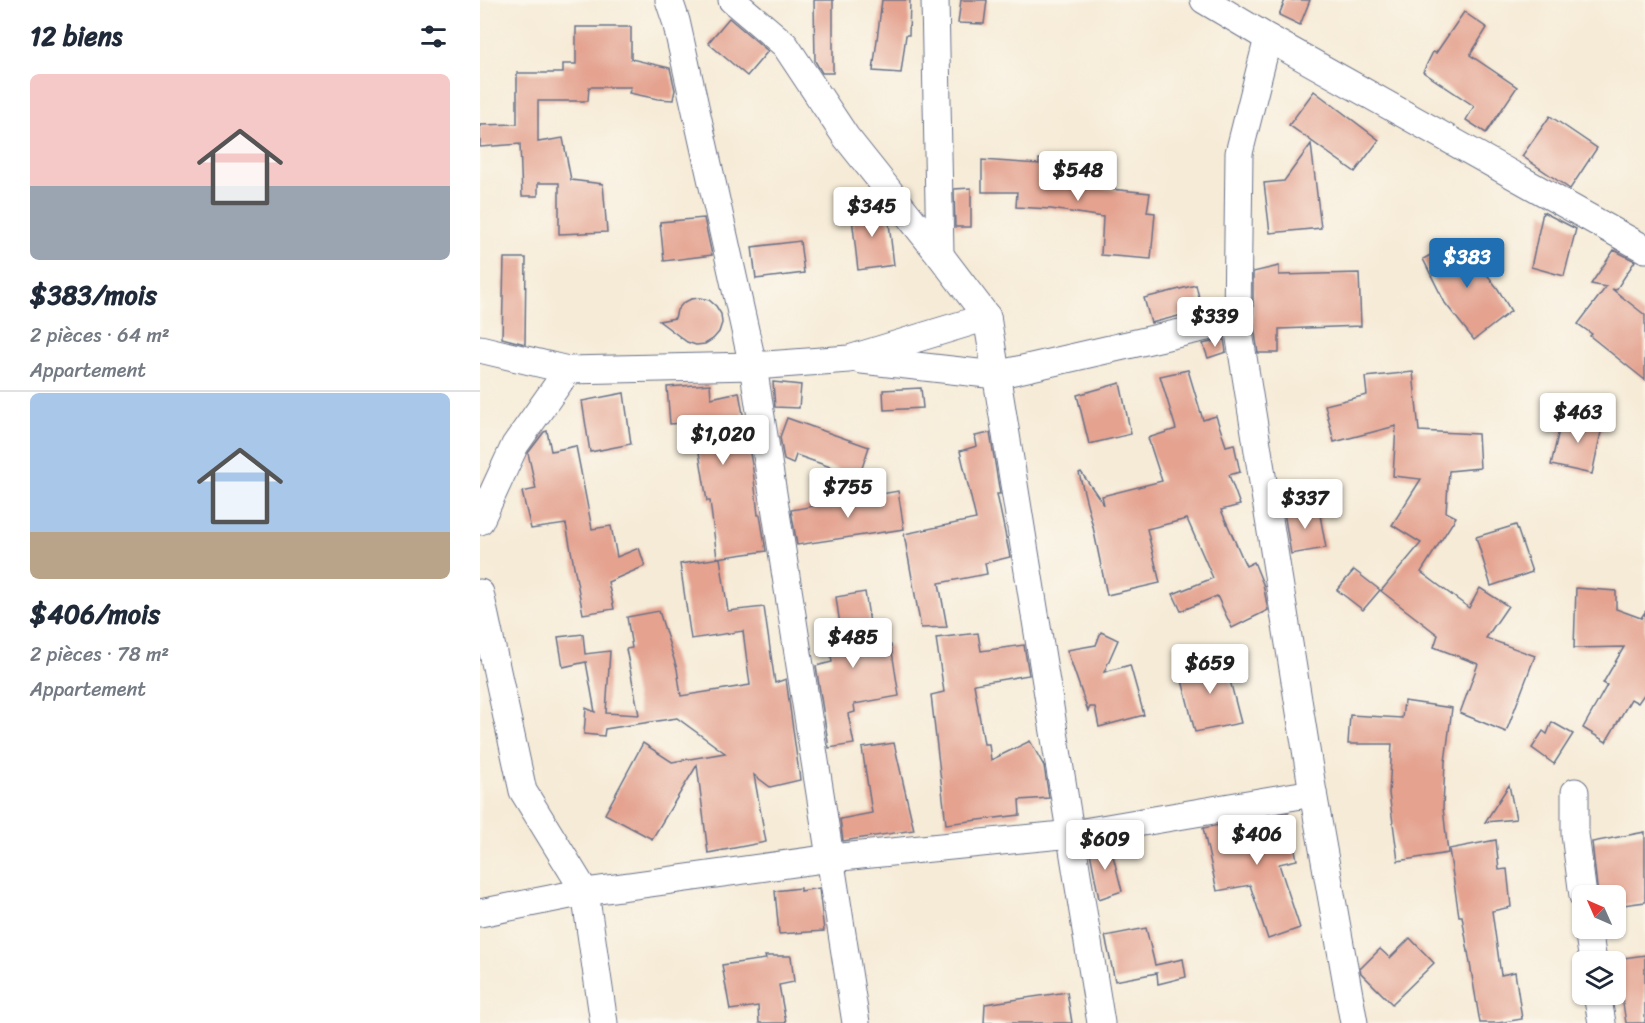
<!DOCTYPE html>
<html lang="fr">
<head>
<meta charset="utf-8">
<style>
  body { margin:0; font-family:Sriracha,sans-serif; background:#f2f2f3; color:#1f2937; height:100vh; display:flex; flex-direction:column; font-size:22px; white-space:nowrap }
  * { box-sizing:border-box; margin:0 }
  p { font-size:20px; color:#747a83 }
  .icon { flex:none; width:33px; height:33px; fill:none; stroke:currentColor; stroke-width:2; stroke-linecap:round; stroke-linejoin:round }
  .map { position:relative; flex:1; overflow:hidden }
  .side { display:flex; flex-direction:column; background:#fff; width:480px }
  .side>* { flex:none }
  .needle { width:39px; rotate:315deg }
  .buttons { position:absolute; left:1092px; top:885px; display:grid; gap:12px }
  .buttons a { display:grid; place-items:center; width:54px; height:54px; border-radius:9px; background:#fff; box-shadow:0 2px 4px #0004; font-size:30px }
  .price { position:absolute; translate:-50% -51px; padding:0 14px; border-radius:6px; background:#fff; color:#222; font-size:20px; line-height:39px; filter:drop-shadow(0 2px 3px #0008) }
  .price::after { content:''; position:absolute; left:50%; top:36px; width:18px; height:14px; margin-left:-9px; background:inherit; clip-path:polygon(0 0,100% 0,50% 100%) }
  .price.selected { background:#1f6fb2; color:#fff }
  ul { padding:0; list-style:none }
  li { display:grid; align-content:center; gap:12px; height:318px; padding:0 30px }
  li+li { border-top:2px solid #e0e1e3 }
  li span { display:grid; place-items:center; height:186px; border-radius:9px; color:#555 }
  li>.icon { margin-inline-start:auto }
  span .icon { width:108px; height:108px; fill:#fffc; stroke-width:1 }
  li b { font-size:26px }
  h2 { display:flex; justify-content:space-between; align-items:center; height:72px; padding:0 30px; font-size:26px }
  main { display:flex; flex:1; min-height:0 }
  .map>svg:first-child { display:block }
  .building { fill:#e4a28f }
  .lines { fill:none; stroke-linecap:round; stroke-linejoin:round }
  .minor-casing { stroke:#687188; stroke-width:29 }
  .minor { stroke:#fff; stroke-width:27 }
</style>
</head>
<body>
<main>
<section class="side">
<h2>12 biens<svg class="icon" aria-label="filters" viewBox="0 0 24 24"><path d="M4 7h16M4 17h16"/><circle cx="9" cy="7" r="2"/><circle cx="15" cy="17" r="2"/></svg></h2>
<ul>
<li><span style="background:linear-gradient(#f6c9c9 60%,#9aa5b1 0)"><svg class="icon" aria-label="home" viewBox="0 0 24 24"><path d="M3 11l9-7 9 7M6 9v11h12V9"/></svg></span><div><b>$383/mois</b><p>2 pièces · 64 m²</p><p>Appartement</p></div></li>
<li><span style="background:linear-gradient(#a9c7e8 75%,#b9a48a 0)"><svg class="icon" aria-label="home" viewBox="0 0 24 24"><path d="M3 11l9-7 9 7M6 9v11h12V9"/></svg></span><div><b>$406/mois</b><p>2 pièces · 78 m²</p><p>Appartement</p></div></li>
</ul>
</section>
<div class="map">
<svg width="1165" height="1023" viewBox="0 0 1165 1023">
  <rect width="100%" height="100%" fill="#fbf7ec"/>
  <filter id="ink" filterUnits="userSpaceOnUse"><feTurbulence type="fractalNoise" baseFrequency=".0167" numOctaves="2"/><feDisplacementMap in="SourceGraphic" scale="12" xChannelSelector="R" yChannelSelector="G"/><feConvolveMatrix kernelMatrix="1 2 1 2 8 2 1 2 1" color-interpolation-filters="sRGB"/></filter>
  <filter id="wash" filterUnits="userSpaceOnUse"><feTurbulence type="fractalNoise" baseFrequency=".008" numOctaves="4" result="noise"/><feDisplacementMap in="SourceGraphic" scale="24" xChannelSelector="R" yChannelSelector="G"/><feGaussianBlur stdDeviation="1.35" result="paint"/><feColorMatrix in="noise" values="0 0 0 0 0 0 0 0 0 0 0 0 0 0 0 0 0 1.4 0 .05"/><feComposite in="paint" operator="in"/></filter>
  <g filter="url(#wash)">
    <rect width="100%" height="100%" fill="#f6ebd7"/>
    <g id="blocks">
      <g class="building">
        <polygon points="334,0 353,0 353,73 342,73 335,61"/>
        <polygon points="402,0 430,0 429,35 426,35 421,73 393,71"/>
        <polygon points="481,0 507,0 504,24 478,23"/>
        <polygon points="805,0 830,0 820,25 799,15"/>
        <polygon points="984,12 1007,28 990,55 1037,87 1006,133 986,120 994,106 943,72 953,52 956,53"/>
        <polygon points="249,18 288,51 267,76 228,43"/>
        <polygon points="96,27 151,27 151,59 190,68 195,90 193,100 178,99 149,93 151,87 109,87 108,101 58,101 58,142 83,138 91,180 123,184 127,232 79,234 79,183 58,183 58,196 42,196 40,144 0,147 0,125 37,124 37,73 83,73 83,64 96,64"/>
        <polygon points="834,91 899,140 875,172 809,125"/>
        <polygon points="1070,116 1117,148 1090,189 1042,156"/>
        <polygon points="831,144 841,228 790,233 784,183 804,181"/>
        <polygon points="559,159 601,164 599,186 670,193 667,212 675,213 671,259 621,255 623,217 571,209 536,207 537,192 502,192 502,160 559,164"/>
        <polygon points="491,188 491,227 475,227 474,189"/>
        <polygon points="400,205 408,215 414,265 378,270 371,209"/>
        <polygon points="1063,212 1096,229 1084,276 1051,267"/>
        <polygon points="224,218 232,255 184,261 180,222"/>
        <polygon points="980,239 1018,289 1031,311 994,340 965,303 943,259"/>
        <polygon points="320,241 324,273 276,279 272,247"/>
        <polygon points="1134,250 1155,261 1136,290 1132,289 1165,315 1165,380 1110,336 1112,334 1098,324 1126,287 1111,284"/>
        <polygon points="24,258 46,258 45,344 22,338"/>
        <polygon points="799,266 799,275 879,273 881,326 799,329 799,353 778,353 773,319 773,272"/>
        <polygon points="716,285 722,310 671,323 664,298"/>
        <polygon points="220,298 229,300 236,306 241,314 242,323 239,332 233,339 225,344 216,345 207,342 179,321 195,318 197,310 203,303 211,299"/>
        <polygon points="744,339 746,352 728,358 723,344"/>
        <polygon points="708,370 723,420 736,416 746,446 754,444 760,472 749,475 760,505 741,510 766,566 774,562 783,584 788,610 752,628 737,596 701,611 693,594 733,578 707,519 667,529 680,583 627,595 613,527 599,473 601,472 624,505 622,496 682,481 668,438 696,429 680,376"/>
        <polygon points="933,372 939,431 998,434 1000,468 969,471 966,512 976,517 941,572 989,608 1000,588 1028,606 1006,638 1055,656 1026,732 980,713 998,664 954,647 958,635 901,591 941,543 912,525 941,479 913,476 916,426 854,442 845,405 887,395 885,377"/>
        <polygon points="293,382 321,385 319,408 295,407"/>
        <polygon points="640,383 651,434 609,444 597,395"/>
        <polygon points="230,384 231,398 259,392 273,470 278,515 280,515 286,551 237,558 230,501 227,501 214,422 190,424 187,387"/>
        <polygon points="441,388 443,408 404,410 403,390"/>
        <polygon points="144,393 151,444 110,452 102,401"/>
        <polygon points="1104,414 1124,418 1112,474 1071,465 1082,417 1102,421"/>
        <polygon points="307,418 389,447 379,477 316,455 313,464 304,460 300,437"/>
        <polygon points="67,431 71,451 96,446 112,529 131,526 137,557 159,548 165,566 128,582 134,609 103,614 86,524 51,529 42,492 56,489 48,453 64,432"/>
        <polygon points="510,433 520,494 517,494 530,557 505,563 507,574 459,583 467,627 441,628 424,534 496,519 480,451 497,446 495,436"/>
        <polygon points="418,491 424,529 317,545 311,510"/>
        <polygon points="838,504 846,548 811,554 804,512"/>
        <polygon points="1036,525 1052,572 1011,586 996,537"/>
        <polygon points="240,558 248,611 284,607 295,683 306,679 320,780 290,787 274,775 286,842 228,853 217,765 172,839 125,814 163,743 192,762 245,753 197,718 125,729 124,736 104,734 106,708 115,712 106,662 83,667 78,637 103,634 105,654 130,651 126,713 159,715 146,649 152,648 147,617 179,611 197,669 201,696 270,685 263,631 211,639 200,564"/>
        <polygon points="874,570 900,590 883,610 857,590"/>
        <polygon points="1096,588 1136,591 1136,609 1161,618 1165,612 1165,693 1158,703 1151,699 1126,742 1103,728 1127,685 1123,683 1144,647 1094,648"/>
        <polygon points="385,592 394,648 411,645 419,696 374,704 375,712 368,714 374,744 349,748 336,666 352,662 347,627 360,625 356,597"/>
        <polygon points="621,632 638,640 624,672 650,665 664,715 619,727 615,707 610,707 608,711 587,650 616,645"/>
        <polygon points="498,633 501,651 544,645 549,675 494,684 504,744 509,744 511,760 550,741 564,766 569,798 539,800 540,815 466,824 451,695 464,692 456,638"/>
        <polygon points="744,657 761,723 715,732 699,668"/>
        <polygon points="924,701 972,708 965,762 963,808 968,853 918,861 909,793 912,744 868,744 870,715 922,718"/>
        <polygon points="1072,722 1093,734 1074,764 1052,748 1063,731 1067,734"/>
        <polygon points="414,743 434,830 363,841 360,819 392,813 382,748"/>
        <polygon points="1029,785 1036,819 1005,822"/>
        <polygon points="808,813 817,860 799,864 820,928 788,939 770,885 737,891 723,828"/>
        <polygon points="1165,832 1165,902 1136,906 1136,896 1118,896 1112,842"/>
        <polygon points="1016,840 1019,870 1027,869 1031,907 1012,911 1021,975 1035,972 1042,1019 1018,1023 1000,1023 982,916 979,916 969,849"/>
        <polygon points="630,844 642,891 619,899 609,847"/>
        <polygon points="320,888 320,891 339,888 344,931 299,934 295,891"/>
        <polygon points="666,928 675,965 703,959 706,977 678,984 677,973 635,981 625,936"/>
        <polygon points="930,938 954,963 912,1004 881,973 880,969 900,949 910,958"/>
        <polygon points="1165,955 1165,1023 1146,1023 1141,990 1136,990 1136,959"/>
        <polygon points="285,956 311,956 314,982 299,985 306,1023 279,1023 278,1006 250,1010 242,965 286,959"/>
        <polygon points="587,992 592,1023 504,1023 505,1004"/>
      </g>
    </g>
  </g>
  <g filter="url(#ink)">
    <use href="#blocks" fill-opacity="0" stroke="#687188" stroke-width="1.5"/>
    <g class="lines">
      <g class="minor-casing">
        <g id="minor">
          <polyline points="189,0 196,21 273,366 376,1023"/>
          <polyline points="252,0 305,45 366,137 460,255 507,317 621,1023"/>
          <polyline points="455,0 460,255"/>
          <polyline points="724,0 788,38 1165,249"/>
          <polyline points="788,38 759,153 757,320 833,793 874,1023"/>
          <polyline points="0,349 88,370"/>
          <polyline points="382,360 516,375 757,320"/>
          <polyline points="0,521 35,445 88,370 273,366 369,359 507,317"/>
          <polyline points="0,593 43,791 105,892 124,1023"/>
          <polyline points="1095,792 1095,834 1103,896"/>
          <polyline points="0,913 105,892 351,858 592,834 833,793"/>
          <polyline points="1108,928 1113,962"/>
          <polyline points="1117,994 1122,1023"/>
        </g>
      </g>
      <use href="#minor" class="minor"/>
    </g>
  </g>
</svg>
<div class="buttons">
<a><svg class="needle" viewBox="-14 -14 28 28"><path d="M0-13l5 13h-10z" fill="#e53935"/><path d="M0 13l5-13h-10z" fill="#747a83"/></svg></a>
<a><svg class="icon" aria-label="layers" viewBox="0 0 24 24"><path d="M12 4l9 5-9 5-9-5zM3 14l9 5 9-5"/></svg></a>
</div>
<b class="price" style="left:598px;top:202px">$548</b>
<b class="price" style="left:392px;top:238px">$345</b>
<b class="price selected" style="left:987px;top:289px">$383</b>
<b class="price" style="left:735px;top:348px">$339</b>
<b class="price" style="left:1098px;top:444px">$463</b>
<b class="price" style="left:243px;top:466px">$1,020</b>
<b class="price" style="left:368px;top:519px">$755</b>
<b class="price" style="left:825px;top:530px">$337</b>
<b class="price" style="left:373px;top:669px">$485</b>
<b class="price" style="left:730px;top:695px">$659</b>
<b class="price" style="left:777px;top:866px">$406</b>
<b class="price" style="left:625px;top:871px">$609</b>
</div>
</main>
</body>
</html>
